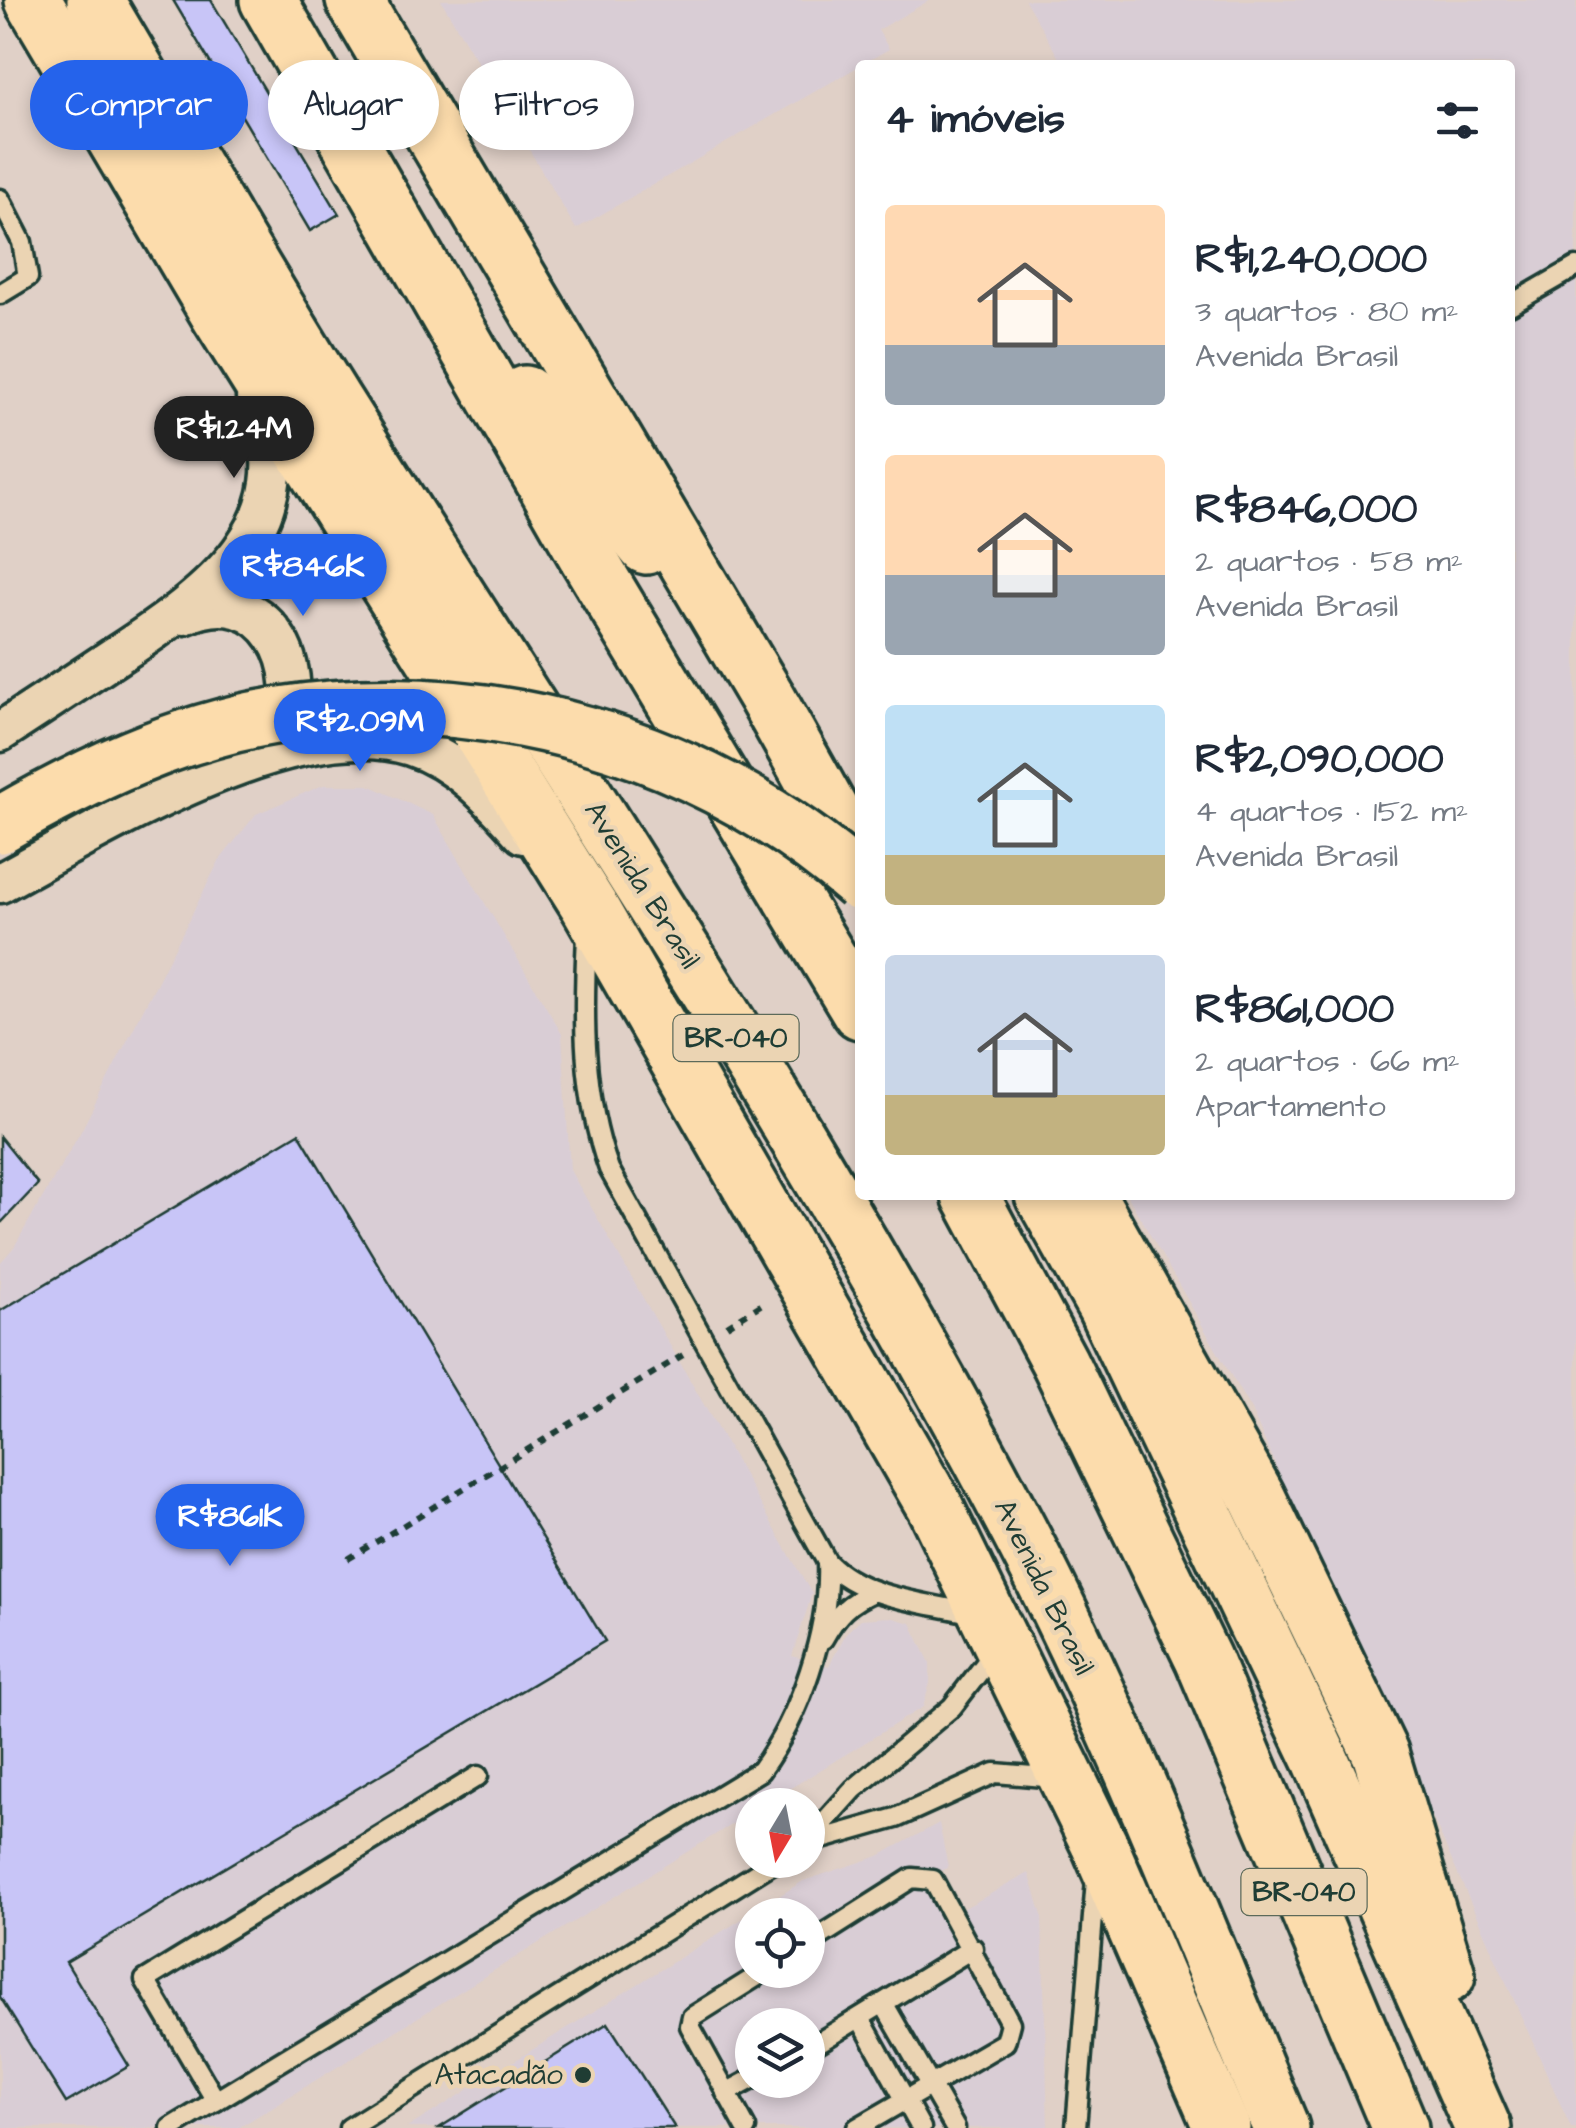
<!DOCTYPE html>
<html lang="pt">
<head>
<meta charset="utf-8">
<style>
  body { margin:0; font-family:"Architects Daughter",sans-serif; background:#f6f6f7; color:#1f2937; height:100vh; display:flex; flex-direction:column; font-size:38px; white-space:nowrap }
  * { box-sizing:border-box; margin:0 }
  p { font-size:32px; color:#747a83 }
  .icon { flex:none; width:55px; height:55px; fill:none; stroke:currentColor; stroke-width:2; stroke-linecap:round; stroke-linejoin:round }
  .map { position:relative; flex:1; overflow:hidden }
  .side { position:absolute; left:855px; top:60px; width:660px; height:1140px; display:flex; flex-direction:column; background:#fff; border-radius:10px; box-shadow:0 5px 15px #0003 }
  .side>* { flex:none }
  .hud { position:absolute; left:30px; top:60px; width:675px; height:90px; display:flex; gap:20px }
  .needle { width:65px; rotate:190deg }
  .controls { position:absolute; left:735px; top:1788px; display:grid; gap:20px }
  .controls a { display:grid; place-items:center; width:90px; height:90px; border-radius:50%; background:#fff; box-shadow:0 5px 15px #0003; font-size:50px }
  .price { position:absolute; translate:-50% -85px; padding:0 22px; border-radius:35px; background:#2563eb; color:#fff; font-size:32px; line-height:65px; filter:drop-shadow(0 2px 5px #0008) }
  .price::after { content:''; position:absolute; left:50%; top:60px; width:30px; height:22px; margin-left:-15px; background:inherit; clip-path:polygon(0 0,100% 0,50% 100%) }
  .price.active { background:#222; color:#fff }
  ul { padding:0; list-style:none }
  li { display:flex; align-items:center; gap:30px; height:250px; padding:0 30px }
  li span { display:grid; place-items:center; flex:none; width:280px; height:200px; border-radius:10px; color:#555 }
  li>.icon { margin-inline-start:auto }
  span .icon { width:120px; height:120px; fill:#fffc; stroke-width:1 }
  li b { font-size:42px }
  h2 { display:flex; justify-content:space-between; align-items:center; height:120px; padding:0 30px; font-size:42px }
  .chip { padding:0 35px; border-radius:45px; background:#fff; box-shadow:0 5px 15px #0003; font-size:35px; line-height:90px }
  .chip.active { background:#2563eb; color:#fff }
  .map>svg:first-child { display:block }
  .built { fill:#d9cdd5; fill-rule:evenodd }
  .building { fill:#c8c5f7; stroke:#1f3d34; stroke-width:2.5 }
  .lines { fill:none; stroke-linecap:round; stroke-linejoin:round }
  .lane-casing { stroke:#1f3d34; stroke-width:25 }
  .street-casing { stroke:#1f3d34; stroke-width:45 }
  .highway-casing { stroke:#1f3d34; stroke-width:62 }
  .path { stroke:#1f3d34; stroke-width:6; stroke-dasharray:8 8; stroke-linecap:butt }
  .lane { stroke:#ebd4b3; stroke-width:18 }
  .street { stroke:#ebd4b3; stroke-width:38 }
  .highway { stroke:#fcdcac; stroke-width:55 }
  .highway-bridge-casing { stroke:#1f3d34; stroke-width:62; stroke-linecap:butt }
  .highway-bridge { stroke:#fcdcac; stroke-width:55 }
  .poi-dot { fill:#1f3d34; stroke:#ebd4b3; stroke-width:4 }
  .labels { text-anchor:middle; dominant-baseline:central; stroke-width:9; stroke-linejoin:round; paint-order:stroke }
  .shield { fill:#ebd4b3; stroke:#5c6a5a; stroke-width:2.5 }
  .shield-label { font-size:28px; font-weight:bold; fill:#1f3d34 }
  .street-label { font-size:30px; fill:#1f3d34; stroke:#ebd4b3 }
  .poi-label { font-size:30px; fill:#1f3d34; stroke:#ebd4b3; text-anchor:end }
</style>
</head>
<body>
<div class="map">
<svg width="1576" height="2128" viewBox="0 0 1576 2128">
  <rect width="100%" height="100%" fill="#e0d0c7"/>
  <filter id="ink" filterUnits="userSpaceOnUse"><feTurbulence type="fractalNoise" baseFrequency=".01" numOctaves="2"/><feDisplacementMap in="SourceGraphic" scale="20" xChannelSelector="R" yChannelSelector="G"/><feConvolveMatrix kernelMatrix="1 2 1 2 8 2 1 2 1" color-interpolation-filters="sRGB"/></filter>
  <g filter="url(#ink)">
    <g class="built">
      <polygon points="441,0 930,0 878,30 889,49 576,229"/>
      <polygon points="1025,0 1576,0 1576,2128 1571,2128 1251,1410 1127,1195 1510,1195 1510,65 1063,65"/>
      <polygon points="323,785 369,785 433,815 562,1034 570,1170 812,1594 792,1656 829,1666 846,1633 861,1619 889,1617 911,1623 930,1663 930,1683 923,1707 763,1805 752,1805 752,1812 238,2128 0,2128 0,1263 14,1247 80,1133 219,861 256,814"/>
      <path d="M 939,1823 L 948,1867 L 926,1882 L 946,1918 L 1029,1873 L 1042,1915 L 1048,2128 L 407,2128 L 803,1881 L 879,1856 ZM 752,1915 L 808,1915 L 808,1970 L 752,1970 ZM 752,2025 L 808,2025 L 808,2080 L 752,2080 Z"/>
    </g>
    <g class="building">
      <polygon points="173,0 211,0 339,214 310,231"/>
      <polygon points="299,1133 605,1641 66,1962 129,2066 66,2103 0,1997 0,1311"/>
      <polygon points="0,1137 38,1184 0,1224"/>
      <polygon points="608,2023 675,2128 439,2128"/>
    </g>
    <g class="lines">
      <g class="lane-casing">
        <g id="lane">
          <polyline points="0,199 22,242 28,277 0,294"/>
          <polyline points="1510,305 1576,267"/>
          <path d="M 587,936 C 583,1014 582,1095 609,1169 L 827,1562 C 863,1599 925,1602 974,1614"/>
          <path d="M 823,1639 C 837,1614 849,1602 875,1591"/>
          <polyline points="808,1840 854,1789 952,1707 996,1650"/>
          <polyline points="808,1843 896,1818 995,1773 1057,1778"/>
          <polyline points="808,1944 912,1878 933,1880 1010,2023 1005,2042 857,2128"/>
          <polyline points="885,2006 955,2128"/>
          <polyline points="861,2020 921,2128"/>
          <polyline points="808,2049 973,1948"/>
          <polyline points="726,2093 752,2079"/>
          <polyline points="216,2101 145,1980 478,1776"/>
          <path d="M 171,2128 L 760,1771 C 800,1717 830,1630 827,1562"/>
          <polyline points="349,2128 778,1860"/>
          <polyline points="746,2128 690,2026 692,2017 767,1970"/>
          <polyline points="1076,2128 1096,1879"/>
        </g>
      </g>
      <g class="street-casing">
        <g id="street">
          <path d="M 184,615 C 265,577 312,668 281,737"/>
          <path d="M 0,732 C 39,707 78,681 117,655 C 207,596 311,523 256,398"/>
          <path d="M 0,883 C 100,829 296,709 411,746 C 458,761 491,798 523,834"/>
        </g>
      </g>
      <g class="highway-casing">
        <g id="highway">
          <polyline points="33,0 221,318 589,906 935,1507 1099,1844 1222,2128"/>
          <path d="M 95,0 C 174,133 251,269 333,400 C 569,774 816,1141 1020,1533 C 1120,1724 1197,1929 1281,2128"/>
          <polyline points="268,0 585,553 860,1011"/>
          <polyline points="354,0 766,696 860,864"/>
          <polyline points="525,394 646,546"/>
          <polyline points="970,1195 1060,1363 1203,1659 1400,2128"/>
          <polyline points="1043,1195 1105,1306 1320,1758 1483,2128"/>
          <polyline points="1087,1195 1256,1495 1380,1753 1447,1975"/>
        </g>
      </g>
      <g class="path">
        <polyline points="727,1326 767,1301"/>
        <polyline points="348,1559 683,1355"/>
      </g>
      <use href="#lane" class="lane"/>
      <use href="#street" class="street"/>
      <use href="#highway" class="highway"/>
      <g class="highway-bridge-casing">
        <path id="highway-bridge" d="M 0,825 C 84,776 177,732 274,716 C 484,682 699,743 860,883"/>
      </g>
      <use href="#highway-bridge" class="highway-bridge"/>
    </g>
  </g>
  <circle class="poi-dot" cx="583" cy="2075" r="10"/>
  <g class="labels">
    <g class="shield">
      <rect x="673.5" y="1015" width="125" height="46" rx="8"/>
      <rect x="1241.5" y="1869" width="125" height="46" rx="8"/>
    </g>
    <g class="shield-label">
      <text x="736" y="1038">BR-040</text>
      <text x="1304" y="1892">BR-040</text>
    </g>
    <g class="street-label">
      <text transform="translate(642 885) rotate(58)">Avenida Brasil</text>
      <text transform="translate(1044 1587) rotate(64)">Avenida Brasil</text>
    </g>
    <g class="poi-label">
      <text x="563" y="2075">Atacadão</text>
    </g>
  </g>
</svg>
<div class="controls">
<a><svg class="needle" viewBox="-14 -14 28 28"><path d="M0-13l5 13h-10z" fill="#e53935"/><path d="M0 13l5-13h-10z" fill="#747a83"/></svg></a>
<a><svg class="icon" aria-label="locate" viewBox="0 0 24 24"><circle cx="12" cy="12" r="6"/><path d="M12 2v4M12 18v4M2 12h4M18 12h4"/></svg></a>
<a><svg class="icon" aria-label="layers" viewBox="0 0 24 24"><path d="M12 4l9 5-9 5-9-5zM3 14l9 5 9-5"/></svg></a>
</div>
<b class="price active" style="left:234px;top:481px">R$1.24M</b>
<b class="price" style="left:303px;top:619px">R$846K</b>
<b class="price" style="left:360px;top:774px">R$2.09M</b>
<b class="price" style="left:230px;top:1569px">R$861K</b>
<div class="hud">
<a class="chip active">Comprar</a>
<a class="chip">Alugar</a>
<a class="chip">Filtros</a>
</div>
<section class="side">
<h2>4 imóveis<svg class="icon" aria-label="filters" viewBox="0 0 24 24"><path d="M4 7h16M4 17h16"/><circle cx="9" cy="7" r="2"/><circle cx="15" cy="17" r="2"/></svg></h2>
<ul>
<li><span style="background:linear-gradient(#ffd9b3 70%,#9aa5b1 0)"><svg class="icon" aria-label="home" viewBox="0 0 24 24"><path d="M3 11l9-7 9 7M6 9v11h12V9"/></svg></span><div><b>R$1,240,000</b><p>3 quartos · 80 m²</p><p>Avenida Brasil</p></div></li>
<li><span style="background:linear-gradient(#ffd9b3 60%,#9aa5b1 0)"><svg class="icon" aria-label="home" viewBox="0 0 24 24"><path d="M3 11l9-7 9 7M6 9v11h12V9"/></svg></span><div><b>R$846,000</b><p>2 quartos · 58 m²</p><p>Avenida Brasil</p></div></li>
<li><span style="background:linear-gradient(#bfe0f5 75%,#c2b280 0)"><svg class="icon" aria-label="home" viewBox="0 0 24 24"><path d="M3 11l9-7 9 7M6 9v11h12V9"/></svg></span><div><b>R$2,090,000</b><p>4 quartos · 152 m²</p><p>Avenida Brasil</p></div></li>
<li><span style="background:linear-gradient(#c9d6e8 70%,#c2b280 0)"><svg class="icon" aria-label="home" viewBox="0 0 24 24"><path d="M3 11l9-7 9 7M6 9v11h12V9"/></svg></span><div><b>R$861,000</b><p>2 quartos · 66 m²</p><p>Apartamento</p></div></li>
</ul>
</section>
</div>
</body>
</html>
